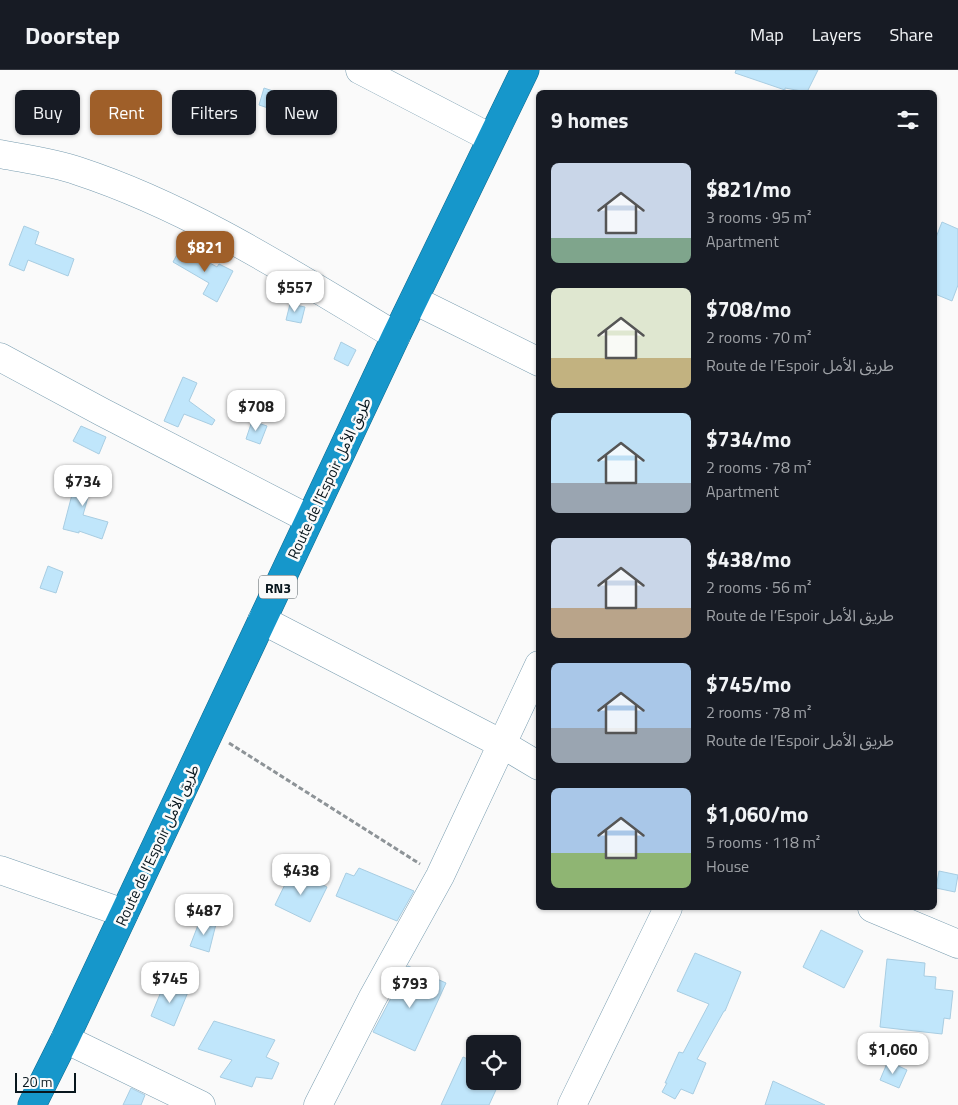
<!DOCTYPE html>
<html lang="en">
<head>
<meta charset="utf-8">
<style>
  body { margin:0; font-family:"Titillium Web","Noto Sans Arabic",sans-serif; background:#20242c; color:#f1f3f6; height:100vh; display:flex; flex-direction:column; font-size:19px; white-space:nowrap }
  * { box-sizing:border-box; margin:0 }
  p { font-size:16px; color:#9ea1a6 }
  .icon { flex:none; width:28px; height:28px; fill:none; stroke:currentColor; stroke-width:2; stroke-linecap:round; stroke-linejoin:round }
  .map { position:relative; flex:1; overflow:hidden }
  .drawer { position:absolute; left:536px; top:20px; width:401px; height:820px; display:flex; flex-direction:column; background:#171b24; border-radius:8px; box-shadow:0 1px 4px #0004 }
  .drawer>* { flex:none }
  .hud { position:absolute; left:15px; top:20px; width:446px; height:45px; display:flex; gap:10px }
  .tools { position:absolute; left:466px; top:965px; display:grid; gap:10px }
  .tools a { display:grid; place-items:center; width:55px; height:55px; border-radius:8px; background:#171b24; box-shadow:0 1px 4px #0004; font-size:25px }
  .scale { position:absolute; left:15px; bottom:12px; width:61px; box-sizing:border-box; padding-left:5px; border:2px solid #08161d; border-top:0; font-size:14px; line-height:18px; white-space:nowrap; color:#08161d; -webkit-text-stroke:4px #fafafa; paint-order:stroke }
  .price { position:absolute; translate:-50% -42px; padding:0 11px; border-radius:10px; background:#fff; color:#222; font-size:16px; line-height:32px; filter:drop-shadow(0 1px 2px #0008) }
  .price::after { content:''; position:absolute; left:50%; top:30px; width:15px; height:11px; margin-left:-8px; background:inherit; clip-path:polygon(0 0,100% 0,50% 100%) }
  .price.selected { background:#9f5f29; color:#fff }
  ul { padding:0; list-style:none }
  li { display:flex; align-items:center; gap:15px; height:125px; padding:0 15px }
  li span { display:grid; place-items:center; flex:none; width:140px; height:100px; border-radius:8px; color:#555 }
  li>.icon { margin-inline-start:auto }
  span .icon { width:60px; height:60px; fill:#fffc; stroke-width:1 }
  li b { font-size:21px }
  h2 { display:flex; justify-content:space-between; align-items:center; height:60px; padding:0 15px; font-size:21px }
  .tag { padding:0 18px; border-radius:8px; background:#171b24; box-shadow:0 1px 4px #0004; font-size:18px; line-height:45px }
  .tag.selected { background:#9f5f29; color:#fff }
  header { display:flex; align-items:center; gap:30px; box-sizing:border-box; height:70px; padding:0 25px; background:#171b24; border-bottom:1px solid #363941 }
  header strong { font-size:24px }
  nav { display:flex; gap:28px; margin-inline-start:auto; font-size:18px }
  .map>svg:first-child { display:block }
  .building { fill:#c0e6fb; stroke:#a8cde2 }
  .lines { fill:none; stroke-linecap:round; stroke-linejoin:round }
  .minor-casing { stroke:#799db0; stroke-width:29 }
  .highway-casing { stroke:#116a8e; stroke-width:29 }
  .path { stroke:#8d9397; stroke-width:3; stroke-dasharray:5 2.5; stroke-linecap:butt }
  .minor { stroke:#fff; stroke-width:28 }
  .highway { stroke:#1697cb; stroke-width:28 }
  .labels { text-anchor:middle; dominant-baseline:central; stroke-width:5; stroke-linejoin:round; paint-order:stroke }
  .shield { fill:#fafafa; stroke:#515a5f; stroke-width:1 }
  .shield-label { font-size:14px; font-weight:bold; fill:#08161d }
  .street-label { font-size:15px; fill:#08161d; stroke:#fafafa }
</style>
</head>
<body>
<header>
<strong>Doorstep</strong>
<nav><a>Map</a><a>Layers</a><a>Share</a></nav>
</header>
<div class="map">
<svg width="958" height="1035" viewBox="0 0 958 1035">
  <rect width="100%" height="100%" fill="#fafafa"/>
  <g class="building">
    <polygon points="736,0 818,0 807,22 785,18 785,20 735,3"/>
    <polygon points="264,18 282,24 277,41 259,35"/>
    <polygon points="942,152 958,159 958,215 952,231 935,224 935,170"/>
    <polygon points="24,156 39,162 35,174 74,189 68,206 28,190 24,201 9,195"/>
    <polygon points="181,177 217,197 219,194 233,201 217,232 203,224 209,213 173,192"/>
    <polygon points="290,234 305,237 301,253 286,250"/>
    <polygon points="341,272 356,280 348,296 334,289"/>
    <polygon points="183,307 197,313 189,331 215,350 212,355 184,344 178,357 164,351"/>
    <polygon points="252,351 267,356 260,374 246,369"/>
    <polygon points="81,356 106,367 99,384 73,371"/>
    <polygon points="71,401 95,402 83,445 108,452 102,469 79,461 79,463 63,459 74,417 70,417"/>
    <polygon points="48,496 63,502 56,523 40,518"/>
    <polygon points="359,798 414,821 397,851 336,826 346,803 354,806"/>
    <polygon points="292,800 327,817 310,852 275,835"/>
    <polygon points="939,801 958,805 955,822 936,818"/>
    <polygon points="200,850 216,854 209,882 190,876"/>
    <polygon points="821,860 863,881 844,918 803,897"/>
    <polygon points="695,883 741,902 725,941 724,941 697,989 706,993 693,1024 681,1019 675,1029 662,1022 667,1013 665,1013 679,982 683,983 709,934 677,921"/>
    <polygon points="887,889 925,893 924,906 936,907 935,919 953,921 950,949 944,948 942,964 880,957"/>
    <polygon points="408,896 446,913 415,981 373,962"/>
    <polygon points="165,912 188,922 174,956 151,946"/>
    <polygon points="214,951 275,970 266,987 279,993 272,1009 256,1007 252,1017 220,1007 232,990 198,979"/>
    <polygon points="463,987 475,992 475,1011 500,1011 489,1035 441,1035"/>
    <polygon points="888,991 907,1000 899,1018 880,1010"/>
    <polygon points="773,1011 825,1035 765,1035"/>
    <polygon points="131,1018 145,1025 141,1035 123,1035"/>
  </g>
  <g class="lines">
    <g class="minor-casing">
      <g id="minor">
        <polyline points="360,0 491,68"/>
        <path d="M 0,84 C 26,89 52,92 78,101 C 191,138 294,205 396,266"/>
        <polyline points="414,230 539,292"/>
        <polyline points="0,287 102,342 309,449"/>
        <polyline points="262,550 502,674 539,696"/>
        <polyline points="0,800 124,843"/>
        <polyline points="872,838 958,874"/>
        <polyline points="65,969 201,1035"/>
        <polyline points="318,1035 372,929 440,806 539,595"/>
        <polyline points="572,1035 668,838"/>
      </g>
    </g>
    <g class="highway-casing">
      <polyline id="highway" points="32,1035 65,969 396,266 525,0"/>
    </g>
    <polyline class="path" points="229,673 420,794"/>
    <use href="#minor" class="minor"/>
    <use href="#highway" class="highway"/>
  </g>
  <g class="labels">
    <rect class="shield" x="259" y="505.5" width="38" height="23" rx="4"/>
    <g class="shield-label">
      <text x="278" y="517">RN3</text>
    </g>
    <g class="street-label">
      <text transform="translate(329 408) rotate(-65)">Route de l’Espoir طريق الأمل</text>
      <text transform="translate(157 775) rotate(-65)">Route de l’Espoir طريق الأمل</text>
    </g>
  </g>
</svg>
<div class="tools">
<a><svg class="icon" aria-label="locate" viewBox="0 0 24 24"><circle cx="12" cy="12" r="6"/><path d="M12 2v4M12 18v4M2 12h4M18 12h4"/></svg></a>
</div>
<div class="scale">20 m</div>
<b class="price selected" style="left:205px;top:203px">$821</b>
<b class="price" style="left:295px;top:243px">$557</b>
<b class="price" style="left:256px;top:362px">$708</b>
<b class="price" style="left:83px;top:437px">$734</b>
<b class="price" style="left:301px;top:826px">$438</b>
<b class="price" style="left:204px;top:866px">$487</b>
<b class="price" style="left:170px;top:934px">$745</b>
<b class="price" style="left:410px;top:939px">$793</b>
<b class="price" style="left:893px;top:1005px">$1,060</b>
<div class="hud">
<a class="tag">Buy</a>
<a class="tag selected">Rent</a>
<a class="tag">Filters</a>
<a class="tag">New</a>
</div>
<section class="drawer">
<h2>9 homes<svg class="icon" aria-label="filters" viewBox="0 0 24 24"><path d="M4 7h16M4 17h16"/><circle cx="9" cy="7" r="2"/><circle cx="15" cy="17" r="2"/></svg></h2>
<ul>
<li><span style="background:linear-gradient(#c9d6e8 75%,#7fa58c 0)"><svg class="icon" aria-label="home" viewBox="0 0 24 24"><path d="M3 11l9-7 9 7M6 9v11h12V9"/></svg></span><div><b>$821/mo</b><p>3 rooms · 95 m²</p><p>Apartment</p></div></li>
<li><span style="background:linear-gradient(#dfe7d0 70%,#c2b280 0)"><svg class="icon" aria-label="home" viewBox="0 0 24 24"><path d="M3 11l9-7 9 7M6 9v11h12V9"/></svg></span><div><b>$708/mo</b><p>2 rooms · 70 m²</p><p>Route de l’Espoir طريق الأمل</p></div></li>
<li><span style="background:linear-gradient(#bfe0f5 70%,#9aa5b1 0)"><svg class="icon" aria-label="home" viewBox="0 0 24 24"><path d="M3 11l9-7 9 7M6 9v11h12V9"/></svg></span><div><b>$734/mo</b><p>2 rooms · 78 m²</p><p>Apartment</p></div></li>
<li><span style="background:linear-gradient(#c9d6e8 70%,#b9a48a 0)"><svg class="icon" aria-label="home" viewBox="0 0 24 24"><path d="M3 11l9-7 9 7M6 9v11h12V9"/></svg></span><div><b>$438/mo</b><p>2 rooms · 56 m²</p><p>Route de l’Espoir طريق الأمل</p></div></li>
<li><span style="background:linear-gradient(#a9c7e8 65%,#9aa5b1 0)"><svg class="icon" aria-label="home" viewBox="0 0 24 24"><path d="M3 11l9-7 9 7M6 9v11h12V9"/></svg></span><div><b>$745/mo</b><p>2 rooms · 78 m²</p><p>Route de l’Espoir طريق الأمل</p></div></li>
<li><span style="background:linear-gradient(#a9c7e8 65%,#8fb573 0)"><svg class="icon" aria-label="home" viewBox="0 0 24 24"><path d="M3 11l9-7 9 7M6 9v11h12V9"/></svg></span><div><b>$1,060/mo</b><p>5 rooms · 118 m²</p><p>House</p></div></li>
</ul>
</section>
</div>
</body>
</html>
